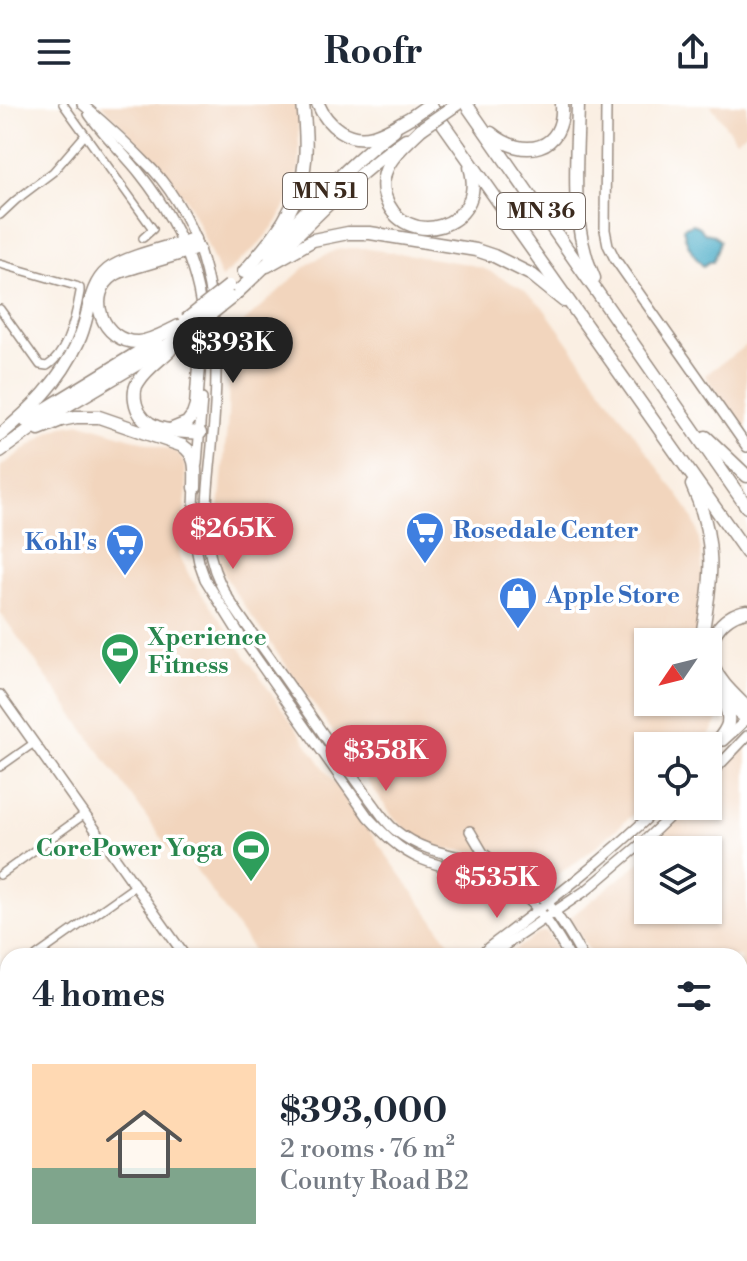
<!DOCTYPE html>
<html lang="en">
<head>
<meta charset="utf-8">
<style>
  body { margin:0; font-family:"Libre Bodoni",serif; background:#f2f2f3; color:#1f2937; height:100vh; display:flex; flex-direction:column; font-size:30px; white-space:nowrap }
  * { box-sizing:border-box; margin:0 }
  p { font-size:26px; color:#747a83 }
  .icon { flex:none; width:44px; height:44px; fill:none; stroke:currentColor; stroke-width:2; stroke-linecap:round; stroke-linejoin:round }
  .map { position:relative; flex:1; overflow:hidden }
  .drawer { position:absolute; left:0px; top:844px; width:748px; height:314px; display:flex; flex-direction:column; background:#fff; border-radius:24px 24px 0 0; box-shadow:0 2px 6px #0004 }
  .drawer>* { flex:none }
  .needle { width:52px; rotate:235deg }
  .controls { position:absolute; left:634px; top:524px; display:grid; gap:16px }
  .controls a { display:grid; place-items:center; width:88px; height:88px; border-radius:0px; background:#fff; box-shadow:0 2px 6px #0004; font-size:40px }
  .price { position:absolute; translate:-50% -68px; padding:0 18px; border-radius:28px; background:#d1495b; color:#fff; font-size:26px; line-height:52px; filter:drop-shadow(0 2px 4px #0008) }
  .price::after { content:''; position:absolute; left:50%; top:48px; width:24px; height:18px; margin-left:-12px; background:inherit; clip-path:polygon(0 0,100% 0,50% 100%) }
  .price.current { background:#222; color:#fff }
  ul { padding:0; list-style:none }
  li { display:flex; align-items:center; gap:24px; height:200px; padding:0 32px }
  li span { display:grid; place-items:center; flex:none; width:224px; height:160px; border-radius:0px; color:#555 }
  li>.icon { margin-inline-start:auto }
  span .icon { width:96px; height:96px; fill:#fffc; stroke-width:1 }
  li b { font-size:34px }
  h2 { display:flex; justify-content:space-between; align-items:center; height:96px; padding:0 32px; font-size:34px }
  header { display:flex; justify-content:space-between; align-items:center; height:104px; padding:0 32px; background:#fff; font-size:36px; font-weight:700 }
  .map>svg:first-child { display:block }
  .built { fill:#f2d5bd }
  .water { fill:#46aac6; stroke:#406a72; stroke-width:2 }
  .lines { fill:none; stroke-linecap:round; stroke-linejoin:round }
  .minor-casing { stroke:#9a8c80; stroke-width:10 }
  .tertiary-casing { stroke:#9a8c80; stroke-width:12 }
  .trunk-casing { stroke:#9a8c80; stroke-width:15 }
  .motorway-casing { stroke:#9a8c80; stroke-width:15 }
  .minor { stroke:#fff; stroke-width:7 }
  .tertiary { stroke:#fff; stroke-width:9 }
  .trunk { stroke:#fff; stroke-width:12 }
  .motorway { stroke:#fff; stroke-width:12 }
  .trunk-bridge-casing { stroke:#9a8c80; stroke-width:15; stroke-linecap:butt }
  .trunk-bridge { stroke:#fff; stroke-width:12 }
  .labels { text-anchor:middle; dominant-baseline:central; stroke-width:7; stroke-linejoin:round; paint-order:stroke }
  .shield { fill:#fff; stroke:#766a62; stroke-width:2 }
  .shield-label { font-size:22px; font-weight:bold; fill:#3b2a1e }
  .shop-label { font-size:24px; font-weight:bold; fill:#366cbe; stroke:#fff; text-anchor:start }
  .leisure-label { font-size:24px; font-weight:bold; fill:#27864d; stroke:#fff; text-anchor:start }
</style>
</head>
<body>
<header><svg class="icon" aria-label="menu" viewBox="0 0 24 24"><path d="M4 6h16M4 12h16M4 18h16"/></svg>Roofr<svg class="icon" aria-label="share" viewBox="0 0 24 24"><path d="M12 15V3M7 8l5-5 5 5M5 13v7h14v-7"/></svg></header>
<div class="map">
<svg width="747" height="1157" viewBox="0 0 747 1157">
  <rect width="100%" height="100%" fill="#fff"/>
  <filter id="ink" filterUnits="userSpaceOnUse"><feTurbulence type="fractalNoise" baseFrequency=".0125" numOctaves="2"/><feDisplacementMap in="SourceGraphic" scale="16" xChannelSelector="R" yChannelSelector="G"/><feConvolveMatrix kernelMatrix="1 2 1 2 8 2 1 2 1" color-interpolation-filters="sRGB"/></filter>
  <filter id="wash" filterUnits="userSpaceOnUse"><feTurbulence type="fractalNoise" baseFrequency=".006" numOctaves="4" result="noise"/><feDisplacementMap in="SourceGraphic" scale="32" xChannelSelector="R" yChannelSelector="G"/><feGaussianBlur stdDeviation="1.8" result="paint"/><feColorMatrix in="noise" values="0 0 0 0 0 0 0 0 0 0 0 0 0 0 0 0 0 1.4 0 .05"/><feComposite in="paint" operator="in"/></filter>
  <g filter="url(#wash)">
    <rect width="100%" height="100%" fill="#faefe3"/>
    <g class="built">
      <polygon points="101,0 297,0 300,62 290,94 277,118 258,141 221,174 199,121 186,95 146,46"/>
      <polygon points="710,0 747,0 747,28 736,36"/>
      <polygon points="350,144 365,144 468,160 487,166 523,185 542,202 688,405 697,425 701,448 703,473 702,497 696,538 648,538 648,598 708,598 708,589 718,609 718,616 711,629 699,642 648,642 648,697 602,738 574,760 552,774 540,773 490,749 447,745 436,742 418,734 395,716 234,487 225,472 220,460 216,436 228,314 229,249 233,228 311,158 336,146"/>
      <polygon points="747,241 747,334 705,271"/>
      <polygon points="82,319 178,348 184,359 187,387 179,450 190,473 314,650 459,852 257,852 183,747 175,753 0,508 0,363 49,328 63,322"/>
      <polygon points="747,641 747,982 740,987 740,852 593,852 569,814 648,752 648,806 708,806 708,746 656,746 668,736 664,729 690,702 708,702 708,682"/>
      <polygon points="541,828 547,828 561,852 505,852"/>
      <polygon points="190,1150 315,1150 320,1157 195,1157"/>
    </g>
    <g class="water">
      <path d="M 692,120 L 700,123 L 704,129 L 714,131 L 720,137 L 713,158 L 709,158 L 703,162 C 694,152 685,138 683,124 Z"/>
      <polygon points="8,1041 8,1108 0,1116 0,1046"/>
    </g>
  </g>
  <g filter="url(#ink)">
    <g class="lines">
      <g class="minor-casing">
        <g id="minor">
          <polyline points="63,0 153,125 143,134"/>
          <polyline points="0,111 16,96 53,68 85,31"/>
          <path d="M 0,160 L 76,182 L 80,184 L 80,188 C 76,211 68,249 47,262 L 40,261 L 0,205"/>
          <polyline points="0,663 34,639"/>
          <polyline points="0,771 85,710"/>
          <polyline points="36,852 135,782"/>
          <polyline points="0,878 8,872"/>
          <polyline points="0,985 8,979"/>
        </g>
      </g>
      <g class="tertiary-casing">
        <g id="tertiary">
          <path d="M 82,0 C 107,21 131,43 153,66 C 221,141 221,248 212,342 C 208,388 199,436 220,479 C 231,502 248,523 263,544 C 287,577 310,611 333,644 C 346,662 359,680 372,698 C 379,707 385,718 395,726 C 428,753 464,750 502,764 C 539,778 564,819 582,852"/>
          <polyline points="606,0 605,126 608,141 615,155 747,343"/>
          <path d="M 89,10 C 104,32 125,50 141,71 C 179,119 203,175 204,237"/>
          <polyline points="197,360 202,295"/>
          <path d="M 195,379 L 193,428 L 199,458 L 205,475 L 240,531 L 368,713 C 384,730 399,746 421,755 C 454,769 490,767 520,789 C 541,803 556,830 569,852"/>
          <polyline points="0,591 185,852"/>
          <polyline points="723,637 747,615"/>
          <polyline points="708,673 747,632"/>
          <polyline points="470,727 483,749 497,760"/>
          <path d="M 480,852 L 489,843 C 548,799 607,754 660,702"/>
          <polyline points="489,852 588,785 641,740 681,702"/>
          <polyline points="740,1098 747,1093"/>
          <polyline points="326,1150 331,1157"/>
          <polyline points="694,1150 699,1157"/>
          <polyline points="60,1157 70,1150"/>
          <polyline points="658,1157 668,1150"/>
        </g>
      </g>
      <g class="trunk-casing">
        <g id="trunk">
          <path d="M 266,148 C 309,106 346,61 394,26"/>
          <path d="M 231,194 C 290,141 340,81 406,35"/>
          <path d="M 179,222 C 166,228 152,237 138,238 C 103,239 84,191 114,171 C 121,166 130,165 138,162 C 158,156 178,150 198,144"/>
          <path d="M 170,246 C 160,256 146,265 139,277 C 134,283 134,293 136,301 C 144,329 177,327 200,329"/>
          <polyline points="26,317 157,237"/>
          <path d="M 39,325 L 61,316 L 76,313 L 99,313 L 183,342 C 198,352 195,368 195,384"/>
          <polyline points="170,326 187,319 193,311 196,302 199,262 204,232"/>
          <path d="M 0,331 C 32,305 60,277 78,238 C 90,215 87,183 108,166 C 124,153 173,142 194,135"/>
          <polyline points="0,347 46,314 139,259 188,228"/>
        </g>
      </g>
      <g class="motorway-casing">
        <g id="motorway">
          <path d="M 318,0 C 327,21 348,39 373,32 C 387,28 400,19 413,12"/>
          <polyline points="466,0 747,403"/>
          <path d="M 578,0 C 577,59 569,119 594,174"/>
          <polyline points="432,4 747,449"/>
          <path d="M 421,25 C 410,36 395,48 388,62 C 383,71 382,83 385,92 C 402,148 489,125 470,63"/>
          <path d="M 491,29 C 523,56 565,47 562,0"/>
          <polyline points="267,162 313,136 348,129 370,129 476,146 494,152 532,171 564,197"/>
          <path d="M 244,168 C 273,135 301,102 305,56 C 307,37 305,18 303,0"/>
          <polyline points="706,333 747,372"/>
          <path d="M 692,381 C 719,440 711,477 701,538"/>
          <path d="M 747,507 C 721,511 702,538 714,564 C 721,580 736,592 747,604"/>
          <polyline points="708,577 722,594 747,615"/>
          <path d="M 708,649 C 725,626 736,623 722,594"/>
        </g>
      </g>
      <use href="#minor" class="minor"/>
      <use href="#tertiary" class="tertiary"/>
      <use href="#trunk" class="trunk"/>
      <use href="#motorway" class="motorway"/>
      <g class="trunk-bridge-casing">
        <g id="trunk-bridge">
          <polyline points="413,12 430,0"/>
          <polyline points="421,25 457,0"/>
          <polyline points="186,216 229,182"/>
          <polyline points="188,228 231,194"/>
        </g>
      </g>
      <use href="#trunk-bridge" class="trunk-bridge"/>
    </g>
  </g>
  <defs>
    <g id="supermarket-pin" transform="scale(2)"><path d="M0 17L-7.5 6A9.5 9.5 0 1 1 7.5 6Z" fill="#3f7fe0" stroke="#fff"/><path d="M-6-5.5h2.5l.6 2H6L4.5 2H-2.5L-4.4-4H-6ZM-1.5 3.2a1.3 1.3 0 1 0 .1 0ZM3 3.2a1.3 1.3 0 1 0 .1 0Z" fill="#fff"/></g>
    <g id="shop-pin" transform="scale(2)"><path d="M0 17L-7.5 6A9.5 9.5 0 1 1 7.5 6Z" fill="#3f7fe0" stroke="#fff"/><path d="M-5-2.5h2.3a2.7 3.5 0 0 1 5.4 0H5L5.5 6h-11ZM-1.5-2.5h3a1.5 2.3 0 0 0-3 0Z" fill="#fff"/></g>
    <g id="stadium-pin" transform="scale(2)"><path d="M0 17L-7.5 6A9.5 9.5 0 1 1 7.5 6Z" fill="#2e9e5b" stroke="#fff"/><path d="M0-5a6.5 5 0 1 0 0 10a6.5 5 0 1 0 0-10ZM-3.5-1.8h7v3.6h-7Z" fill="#fff"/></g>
  </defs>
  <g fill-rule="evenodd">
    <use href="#supermarket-pin" x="425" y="427"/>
    <use href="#supermarket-pin" x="125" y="439"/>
    <use href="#shop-pin" x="518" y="492"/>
    <use href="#stadium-pin" x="120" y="548"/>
    <use href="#stadium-pin" x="251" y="745"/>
  </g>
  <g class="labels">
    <g class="shield">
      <rect x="283" y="69" width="84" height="36" rx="6"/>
      <rect x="497" y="89" width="88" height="36" rx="6"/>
    </g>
    <g class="shield-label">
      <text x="325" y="87">MN 51</text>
      <text x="541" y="107">MN 36</text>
    </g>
    <g class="shop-label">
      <text x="453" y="427">Rosedale Center</text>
      <text x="97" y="439" text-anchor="end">Kohl's</text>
      <text x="546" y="492">Apple Store</text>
    </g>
    <g class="leisure-label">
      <text x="148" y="534">Xperience<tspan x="148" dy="28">Fitness</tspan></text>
      <text x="223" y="745" text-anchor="end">CorePower Yoga</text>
    </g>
  </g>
</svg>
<div class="controls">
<a><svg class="needle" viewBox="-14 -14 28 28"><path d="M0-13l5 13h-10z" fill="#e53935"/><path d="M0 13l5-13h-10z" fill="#747a83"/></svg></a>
<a><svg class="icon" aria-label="locate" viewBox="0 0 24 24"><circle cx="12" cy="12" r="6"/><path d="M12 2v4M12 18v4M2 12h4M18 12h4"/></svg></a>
<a><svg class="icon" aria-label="layers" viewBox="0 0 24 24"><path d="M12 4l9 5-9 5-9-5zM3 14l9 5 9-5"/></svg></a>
</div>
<b class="price current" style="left:233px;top:281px">$393K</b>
<b class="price" style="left:233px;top:467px">$265K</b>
<b class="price" style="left:386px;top:689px">$358K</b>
<b class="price" style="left:497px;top:816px">$535K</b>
<section class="drawer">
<h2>4 homes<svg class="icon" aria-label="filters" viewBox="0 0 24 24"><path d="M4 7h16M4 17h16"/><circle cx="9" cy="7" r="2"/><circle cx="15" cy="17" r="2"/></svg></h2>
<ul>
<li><span style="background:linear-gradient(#ffd9b3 65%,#7fa58c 0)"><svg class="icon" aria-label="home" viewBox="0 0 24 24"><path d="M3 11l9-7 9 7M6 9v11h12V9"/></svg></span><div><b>$393,000</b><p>2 rooms · 76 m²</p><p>County Road B2</p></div></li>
</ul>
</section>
</div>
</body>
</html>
